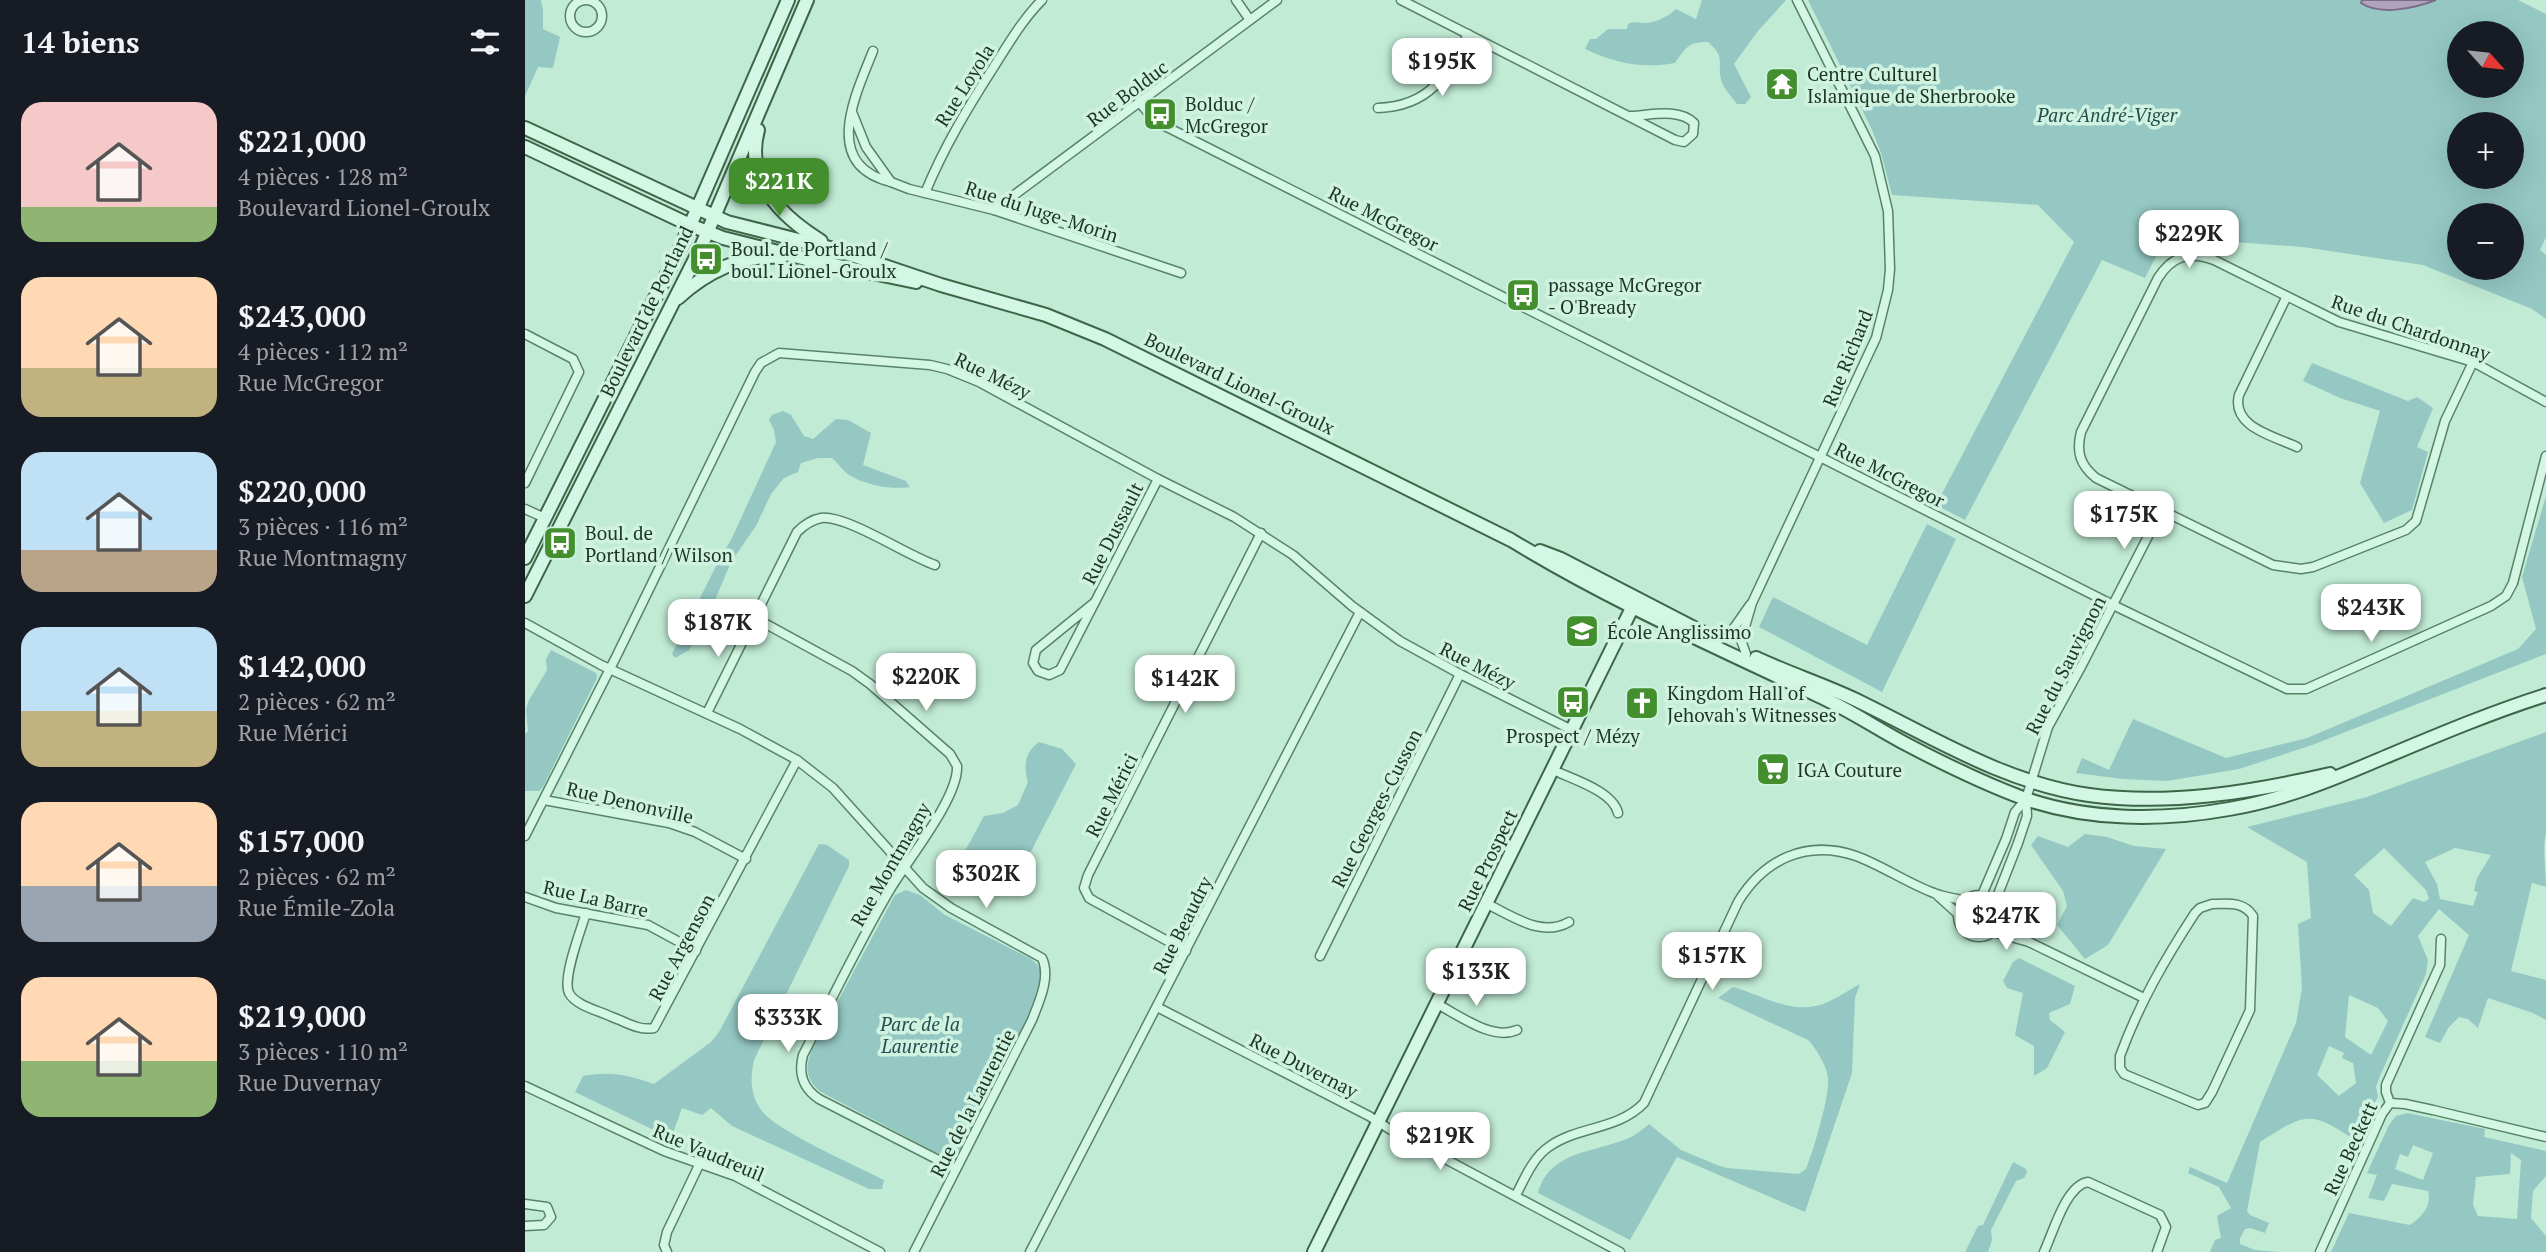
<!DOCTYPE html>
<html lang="fr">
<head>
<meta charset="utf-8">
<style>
  body { margin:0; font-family:"PT Serif",serif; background:#242831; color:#f1f3f6; height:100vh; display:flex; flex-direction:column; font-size:26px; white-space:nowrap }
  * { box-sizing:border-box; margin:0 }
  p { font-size:23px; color:#9ea1a6 }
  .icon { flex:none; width:38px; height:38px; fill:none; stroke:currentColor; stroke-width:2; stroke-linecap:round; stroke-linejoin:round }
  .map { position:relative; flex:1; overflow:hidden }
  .sheet { display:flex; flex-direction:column; background:#171b24; width:525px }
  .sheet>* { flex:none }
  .needle { width:46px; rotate:117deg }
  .fabs { position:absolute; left:1922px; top:21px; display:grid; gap:14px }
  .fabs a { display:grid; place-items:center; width:77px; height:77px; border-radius:50%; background:#171b24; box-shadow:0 7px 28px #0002; font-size:35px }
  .price { position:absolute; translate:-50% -60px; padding:0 16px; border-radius:14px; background:#fff; color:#222; font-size:23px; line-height:46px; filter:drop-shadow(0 2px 4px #0008) }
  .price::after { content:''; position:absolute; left:50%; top:42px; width:21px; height:16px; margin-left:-10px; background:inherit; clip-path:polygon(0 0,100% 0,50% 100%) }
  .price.on { background:#438f2d; color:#fff }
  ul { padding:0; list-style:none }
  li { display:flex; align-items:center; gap:21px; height:175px; padding:0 21px }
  li span { display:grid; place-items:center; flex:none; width:196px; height:140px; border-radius:21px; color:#555 }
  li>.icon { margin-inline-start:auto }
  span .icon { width:84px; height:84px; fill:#fffc; stroke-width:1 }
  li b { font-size:30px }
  h2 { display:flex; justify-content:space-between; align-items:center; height:84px; padding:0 21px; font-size:30px }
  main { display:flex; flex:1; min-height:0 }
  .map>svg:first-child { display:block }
  .green { fill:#95c8c3; fill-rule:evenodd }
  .water { fill:#b0a3be; stroke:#7c6b8b; stroke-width:2 }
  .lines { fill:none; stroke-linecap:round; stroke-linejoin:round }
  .street-casing { stroke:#598367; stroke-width:11 }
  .secondary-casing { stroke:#3d6548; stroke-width:16 }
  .street { stroke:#d3f7e4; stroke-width:8 }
  .secondary { stroke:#d3f7e4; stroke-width:12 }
  .labels { text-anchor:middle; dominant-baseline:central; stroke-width:7; stroke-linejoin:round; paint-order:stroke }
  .poi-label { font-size:19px; fill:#1d3423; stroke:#d0f3e1; text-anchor:start }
  .street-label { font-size:19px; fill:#1d3423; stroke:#d0f3e1 }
  .park-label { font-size:19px; font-style:italic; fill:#254e4f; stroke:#d0f3e1 }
</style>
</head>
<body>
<main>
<section class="sheet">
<h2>14 biens<svg class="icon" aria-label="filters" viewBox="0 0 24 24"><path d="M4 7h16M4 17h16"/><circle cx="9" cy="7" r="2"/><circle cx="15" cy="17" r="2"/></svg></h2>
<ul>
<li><span style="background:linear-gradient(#f6c9c9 75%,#8fb573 0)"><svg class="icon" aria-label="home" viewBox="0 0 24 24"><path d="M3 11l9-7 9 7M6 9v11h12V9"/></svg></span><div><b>$221,000</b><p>4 pièces · 128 m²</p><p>Boulevard Lionel-Groulx</p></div></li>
<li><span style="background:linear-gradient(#ffd9b3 65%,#c2b280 0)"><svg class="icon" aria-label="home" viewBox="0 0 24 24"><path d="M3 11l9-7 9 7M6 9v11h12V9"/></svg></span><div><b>$243,000</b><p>4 pièces · 112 m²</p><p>Rue McGregor</p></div></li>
<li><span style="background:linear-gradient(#bfe0f5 70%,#b9a48a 0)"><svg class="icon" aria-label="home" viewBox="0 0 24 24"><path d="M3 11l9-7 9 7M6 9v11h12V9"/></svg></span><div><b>$220,000</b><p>3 pièces · 116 m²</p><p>Rue Montmagny</p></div></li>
<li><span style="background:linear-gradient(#bfe0f5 60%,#c2b280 0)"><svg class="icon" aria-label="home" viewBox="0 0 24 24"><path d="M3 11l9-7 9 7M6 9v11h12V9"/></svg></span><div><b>$142,000</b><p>2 pièces · 62 m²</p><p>Rue Mérici</p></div></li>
<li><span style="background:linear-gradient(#ffd9b3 60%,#9aa5b1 0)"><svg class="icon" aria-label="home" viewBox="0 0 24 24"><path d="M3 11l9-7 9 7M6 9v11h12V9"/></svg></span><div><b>$157,000</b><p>2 pièces · 62 m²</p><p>Rue Émile-Zola</p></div></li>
<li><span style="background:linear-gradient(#ffd9b3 60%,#8fb573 0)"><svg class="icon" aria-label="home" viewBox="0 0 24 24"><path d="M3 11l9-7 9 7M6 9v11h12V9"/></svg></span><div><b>$219,000</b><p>3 pièces · 110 m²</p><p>Rue Duvernay</p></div></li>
</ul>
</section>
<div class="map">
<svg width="2021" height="1252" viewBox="0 0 2021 1252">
  <rect width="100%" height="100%" fill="#c1ebd5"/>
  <g class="green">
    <polygon points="0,0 16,0 18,10 18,29 35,37 28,68 13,67 0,96"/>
    <path d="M 1177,0 L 1261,0 L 1233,31 L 1209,64 L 1226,97 L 1220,104 L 1212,104 C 1207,97 1197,87 1196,79 C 1192,60 1201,58 1183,42 C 1162,42 1161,48 1150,63 C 1117,69 1090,63 1060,49 L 1065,39 L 1071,39 L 1083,29 L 1102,29 L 1103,24 C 1110,21 1112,23 1120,23 C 1130,23 1144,16 1151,9 L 1171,19 Z"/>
    <path d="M 1283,0 L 1993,0 L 2021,14 L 2021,237 L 2015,250 L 2021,255 L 2021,319 L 2007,309 L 1898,265 L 1778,247 L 1641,237 L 1620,278 L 1577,260 L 1440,520 L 1411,505 L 1549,242 L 1513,205 L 1367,195 L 1356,153 L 1347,130 ZM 1934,33 L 1986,33 L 1986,86 L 1934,86 ZM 1934,124 L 1986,124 L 1986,177 L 1934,177 ZM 1934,215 L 1986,215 L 1986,268 L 1934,268 Z"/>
    <polygon points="1787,363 1883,401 1892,397 1908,408 1892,447 1903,452 1887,510 1859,523 1835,483 1855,411 1815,398 1778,381"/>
    <path d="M 258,411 L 266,415 L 279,436 L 288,439 L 311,419 L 323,420 L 346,433 L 338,465 L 381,481 L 385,487 C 367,490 340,485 324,475 C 318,471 313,463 307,458 L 293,458 L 276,463 L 273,472 L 259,478 L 246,494 L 231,526 L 206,562 L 177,631 L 164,650 L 150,658 L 147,654 L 196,556 L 206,540 L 251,442 L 249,430 L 244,420 L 247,415 Z"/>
    <polygon points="2021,496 2021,654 1787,745 1714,769 1642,781 1598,779 1551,773 1557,758 1584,770 1608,719 1701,758 1782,738 1993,649 2011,629 1997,577"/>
    <polygon points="1402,524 1431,539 1357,692 1234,627 1248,597 1342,645"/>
    <polygon points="26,650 71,673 72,678 18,787 14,791 0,791 0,734 3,731 1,710 4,700 22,670 21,659"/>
    <path d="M 2021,732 L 2021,833 C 2017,849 2021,869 2021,887 L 2007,883 L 1986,971 L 2021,980 L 2021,1020 L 2008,1013 L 1963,998 L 1953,1028 L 1943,1019 L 1934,1017 L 1924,1027 L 1915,1043 L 1900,1037 L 1944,935 L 1914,909 L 1893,936 L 1903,960 L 1901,974 L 1855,1076 L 1851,1087 L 1853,1096 L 1833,1142 C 1785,1110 1782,1112 1735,1142 L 1722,1211 L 1725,1215 L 1744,1223 L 1740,1233 L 1725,1228 L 1720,1229 L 1715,1238 L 1715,1244 L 1730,1250 L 1754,1252 L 1685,1252 L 1690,1240 L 1696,1238 L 1692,1216 L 1706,1208 L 1694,1187 L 1663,1173 L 1665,1167 L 1702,1183 L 1771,1023 L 1777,988 L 1773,924 L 1786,918 L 1782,862 L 1722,827 L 1842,797 ZM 1859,848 L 1901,890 L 1904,899 L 1899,902 L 1888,898 L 1866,926 L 1848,913 L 1844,890 L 1829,875 ZM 1930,848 L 1966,855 L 1952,878 L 1949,891 L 1953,892 L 1948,906 L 1915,899 L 1912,884 L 1900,862 ZM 1824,995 L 1853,1008 L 1863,1021 L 1846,1055 L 1820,1037 ZM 1804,1046 L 1819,1053 L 1817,1058 L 1828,1063 L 1831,1083 L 1814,1096 L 1792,1075 Z"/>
    <path d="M 514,742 L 537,749 L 551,764 L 500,863 L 505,875 L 498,881 L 466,877 L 441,864 L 440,851 L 459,816 L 478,813 L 493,805 L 503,782 C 498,766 500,752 514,742 Z"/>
    <polygon points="1560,834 1582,837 1609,846 1641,849 1583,945 1560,959 1532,925 1542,906 1538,891 1506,845 1513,836 1543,847"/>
    <path d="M 294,844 L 302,845 L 324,860 L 324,866 L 229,1060 C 225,1078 225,1096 237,1111 C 253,1132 332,1166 359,1180 L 357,1189 L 344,1189 L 207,1126 L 186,1108 L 177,1115 L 157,1108 L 147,1136 L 139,1135 L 50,1092 L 58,1076 C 86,1071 103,1075 129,1084 L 186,1042 L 194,1032 Z"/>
    <path d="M 381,890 L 395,895 L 420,915 L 506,959 C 511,963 514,965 515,972 C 517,1006 453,1114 436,1149 C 427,1155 422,1157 412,1153 L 294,1091 C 280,1077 280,1067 287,1049 L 370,895 Z"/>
    <polygon points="1494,958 1550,986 1545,1004 1524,1013 1525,1020 1540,1032 1522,1068 1509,1076 1509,1046 1490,1035 1498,993 1482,988 1478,981 1488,962"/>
    <path d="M 1335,984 L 1330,998 L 1327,1073 L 1280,1212 L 1152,1157 L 1105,1240 L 1013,1193 C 1025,1149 1072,1153 1106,1137 C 1112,1134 1118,1129 1124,1124 L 1156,1150 L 1192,1165 L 1202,1168 L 1274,1174 L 1281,1169 C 1288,1152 1305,1096 1303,1078 C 1302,1066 1291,1048 1283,1040 L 1193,998 L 1208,987 C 1237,995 1264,1014 1295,1005 C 1308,1001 1322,991 1335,984 Z"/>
    <path d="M 1882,1113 L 1960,1129 L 1959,1137 L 2021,1151 L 2021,1176 L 2008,1191 L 2006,1218 L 2021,1236 L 2021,1252 L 1806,1252 L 1824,1213 L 1885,1225 C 1897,1217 1907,1206 1903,1191 L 1867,1184 L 1859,1201 L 1843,1198 L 1852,1175 L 1842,1173 L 1864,1125 L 1871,1116 ZM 1888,1145 L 1908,1153 L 1898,1180 L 1870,1169 L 1875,1154 L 1883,1157 ZM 1986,1153 L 1996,1160 L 1992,1219 L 1953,1216 L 1948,1205 L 1951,1177 L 1985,1174 Z"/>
    <polygon points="1488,1162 1501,1169 1502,1173 1499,1178 1491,1181 1466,1230 1467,1240 1463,1252 1440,1252 1453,1226 1458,1225"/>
  </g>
  <path class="water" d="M 1837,0 L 1911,0 C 1890,8 1855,16 1836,3 Z"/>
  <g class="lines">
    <g class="street-casing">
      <g id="street">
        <polyline points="711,0 725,20"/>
        <path d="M 876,0 L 1150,140 L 1159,142 L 1168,134 L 1169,123 C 1154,108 1126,115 1106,116"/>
        <circle cx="61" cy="16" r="16"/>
        <polyline points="615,103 630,121 1588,605 1762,689 1781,689 1966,606 1981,596 1988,583 2021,456"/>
        <path d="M 853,108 C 905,106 922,76 943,34"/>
        <path d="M 327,112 L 341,147 L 366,182 C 296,165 330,96 348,51"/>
        <polyline points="366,182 384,189 469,210 656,273"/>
        <path d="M 400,193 C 419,147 443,107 470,65 C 484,43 498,19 517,0"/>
        <polyline points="469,210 752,0"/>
        <path d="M 1761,298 L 1714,395 C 1706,427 1749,436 1772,447"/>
        <polyline points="0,334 48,359 54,372 0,483"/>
        <path d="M 1948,362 L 1920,421 L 1891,521 L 1881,530 L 1788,567 L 1776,569 L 1748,565 L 1571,478 C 1555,465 1551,452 1556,432 L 1633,278 C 1647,256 1664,251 1689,260 L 1814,322 L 1948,362 L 2021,402"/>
        <polyline points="0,509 20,518"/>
        <polygon points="570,602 535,670 524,675 513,671 508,663 511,650"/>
        <polyline points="570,602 633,479"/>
        <path d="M 230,618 L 327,671 L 345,684 L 425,754 L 432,766 C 434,797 382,861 366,888 C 334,942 307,999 278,1055 C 273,1074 278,1088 294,1099 L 431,1169"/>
        <path d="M 0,623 L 76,665 L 215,729 L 272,760 L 308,788 L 398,888 L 426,908 L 517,958 C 526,977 514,1002 507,1020 L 389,1252"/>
        <polyline points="1193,640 1206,632 1225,605"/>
        <polyline points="1221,654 1216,640 1227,603 1351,338 1363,290 1365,269 1363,211 1350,156 1272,0"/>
        <path d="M 182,713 L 272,532 C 279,525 286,520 296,518 C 322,515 381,555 410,565"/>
        <path d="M 1028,770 C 1047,779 1088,791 1093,813"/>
        <polyline points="19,800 144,823 170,832 221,859"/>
        <polyline points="0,836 91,657 230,372 236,363 254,353 405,365 422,369 454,382 633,479 709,517 768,555 827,606 875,641 935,674 1047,730"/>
        <polyline points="1457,895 1481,839 1490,812 1501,799"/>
        <circle cx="1454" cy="916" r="21"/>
        <polyline points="1413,896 1433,914"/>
        <polyline points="0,897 31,908 123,925 171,951"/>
        <polyline points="1470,902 1493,843 1502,816 1501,799 1523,727 1557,665 1636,511"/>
        <path d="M 962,904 C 988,916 1016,938 1044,922"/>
        <path d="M 1687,904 C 1703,904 1718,901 1728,916 L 1725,1010 L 1687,1092 L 1680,1103 L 1673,1105 L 1599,1074 L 1595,1068 L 1595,1056 C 1614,1004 1640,959 1670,913 L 1675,908 Z"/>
        <path d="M 61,913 C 56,930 37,978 44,993 C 51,1006 75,1011 87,1017 C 101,1022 114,1031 129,1028 L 272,760"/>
        <polyline points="1475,918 1488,927 1504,942"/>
        <polyline points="1468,932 1504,942 1619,998"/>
        <polyline points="661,951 569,901 564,898 559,888 563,875 736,533"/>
        <polyline points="795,956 935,674"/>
        <path d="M 912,1004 C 934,1015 967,1041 992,1030"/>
        <polyline points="632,1007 844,1116 866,1130 1095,1252"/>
        <polyline points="0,1086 139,1151 210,1176 355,1252"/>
        <polyline points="1865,1103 1880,1104 1908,1110 2021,1137"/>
        <path d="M 991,1195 C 1000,1178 1008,1157 1025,1146 C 1054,1126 1093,1130 1119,1103 L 1213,902 C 1239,859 1282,839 1331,856 C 1358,866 1382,883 1409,893 C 1418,897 1430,898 1440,901"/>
        <polyline points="0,1204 22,1207 26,1217 19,1225 0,1226"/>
        <polyline points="142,1252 139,1245 142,1232 175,1163"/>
        <polyline points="505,1252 835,612"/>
        <path d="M 1519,1252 C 1528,1233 1541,1185 1563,1182 L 1635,1215 L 1641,1227 L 1632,1252"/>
        <polyline points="1795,1252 1857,1114 1865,1103 1861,1092 1861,1085 1915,965 1916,939"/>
      </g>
    </g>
    <g class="secondary-casing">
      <g id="secondary">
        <path d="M 0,128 L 202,222 L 309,249 L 416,285 L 521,315 L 580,339 L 986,540 C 1084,600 1189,646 1292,695 C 1323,709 1351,728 1381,744 C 1419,764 1458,783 1498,798 C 1563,821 1637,821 1704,809 C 1757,800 1804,781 1853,760 C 1908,737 1964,713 2021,695"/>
        <path d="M 233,130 C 219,180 257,217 296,241"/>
        <polyline points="0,147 165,225 198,238 285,260 391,282"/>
        <path d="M 153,298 C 181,272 217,254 257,257"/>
        <polyline points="1015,551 1036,559 1177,632"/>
        <polyline points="0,558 157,244 263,0"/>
        <polyline points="0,596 176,247 282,0"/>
        <path d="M 1231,658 C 1263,673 1297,684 1329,699 C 1404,735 1479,783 1564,795 C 1644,806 1727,792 1805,774"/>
        <polyline points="789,1252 1111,600"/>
      </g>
    </g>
    <use href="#street" class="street"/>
    <use href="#secondary" class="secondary"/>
  </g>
  <defs>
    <g id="temple-square" transform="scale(1.75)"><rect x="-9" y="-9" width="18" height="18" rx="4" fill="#438f2d" stroke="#d0f3e1"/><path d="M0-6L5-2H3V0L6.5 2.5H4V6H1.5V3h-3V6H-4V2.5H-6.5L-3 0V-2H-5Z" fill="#fff"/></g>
    <g id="bus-square" transform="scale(1.75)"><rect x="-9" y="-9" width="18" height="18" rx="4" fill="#438f2d" stroke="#d0f3e1"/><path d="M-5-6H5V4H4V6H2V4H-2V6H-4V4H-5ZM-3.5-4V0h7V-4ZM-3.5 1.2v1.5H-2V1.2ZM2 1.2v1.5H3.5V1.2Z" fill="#fff"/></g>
    <g id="school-square" transform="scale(1.75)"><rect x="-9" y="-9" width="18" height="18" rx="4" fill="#438f2d" stroke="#d0f3e1"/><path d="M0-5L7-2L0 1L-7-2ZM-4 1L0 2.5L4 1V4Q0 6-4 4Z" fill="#fff"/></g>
    <g id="church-square" transform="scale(1.75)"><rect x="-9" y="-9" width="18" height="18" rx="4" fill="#438f2d" stroke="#d0f3e1"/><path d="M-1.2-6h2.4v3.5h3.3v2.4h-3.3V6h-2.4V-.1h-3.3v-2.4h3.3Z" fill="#fff"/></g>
    <g id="supermarket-square" transform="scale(1.75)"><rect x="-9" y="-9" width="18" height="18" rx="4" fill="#438f2d" stroke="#d0f3e1"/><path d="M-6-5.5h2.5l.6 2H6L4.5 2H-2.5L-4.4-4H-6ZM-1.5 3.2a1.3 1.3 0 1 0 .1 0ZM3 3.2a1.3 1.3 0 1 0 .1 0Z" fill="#fff"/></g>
  </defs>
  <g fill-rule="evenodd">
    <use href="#temple-square" x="1257" y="84"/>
    <use href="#bus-square" x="635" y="114"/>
    <use href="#bus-square" x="181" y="259"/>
    <use href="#bus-square" x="998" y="295"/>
    <use href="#bus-square" x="35" y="543"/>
    <use href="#school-square" x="1057" y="631"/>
    <use href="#bus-square" x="1048" y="702"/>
    <use href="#church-square" x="1117" y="703"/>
    <use href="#supermarket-square" x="1248" y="769"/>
  </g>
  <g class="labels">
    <g class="poi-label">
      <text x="1282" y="73">Centre Culturel<tspan x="1282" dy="22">Islamique de Sherbrooke</tspan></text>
      <text x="660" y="103">Bolduc /<tspan x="660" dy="22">McGregor</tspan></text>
      <text x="206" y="248">Boul. de Portland /<tspan x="206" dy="22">boul. Lionel-Groulx</tspan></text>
      <text x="1023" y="284">passage McGregor<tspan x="1023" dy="22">- O'Bready</tspan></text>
      <text x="60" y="532">Boul. de<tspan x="60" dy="22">Portland / Wilson</tspan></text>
      <text x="1082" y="631">École Anglissimo</text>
      <text x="1142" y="692">Kingdom Hall of<tspan x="1142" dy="22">Jehovah's Witnesses</tspan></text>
      <text x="1048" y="735" text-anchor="middle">Prospect / Mézy</text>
      <text x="1272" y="769">IGA Couture</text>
    </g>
    <g class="street-label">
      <text transform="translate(439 85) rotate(-58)">Rue Loyola</text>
      <text transform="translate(602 93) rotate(-37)">Rue Bolduc</text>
      <text transform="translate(517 211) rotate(18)">Rue du Juge-Morin</text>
      <text transform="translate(859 218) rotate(27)">Rue McGregor</text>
      <text transform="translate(121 311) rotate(-64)">Boulevard de Portland</text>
      <text transform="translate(1886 327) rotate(19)">Rue du Chardonnay</text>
      <text transform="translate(1322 358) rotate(-68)">Rue Richard</text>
      <text transform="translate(468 375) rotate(26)">Rue Mézy</text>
      <text transform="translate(715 383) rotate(26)">Boulevard Lionel-Groulx</text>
      <text transform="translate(1365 474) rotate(27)">Rue McGregor</text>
      <text transform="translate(587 533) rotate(-63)">Rue Dussault</text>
      <text transform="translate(953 665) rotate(27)">Rue Mézy</text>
      <text transform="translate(1540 665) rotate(-63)">Rue du Sauvignon</text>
      <text transform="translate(586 795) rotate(-63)">Rue Mérici</text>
      <text transform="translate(105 802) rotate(13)">Rue Denonville</text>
      <text transform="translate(851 808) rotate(-63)">Rue Georges-Cusson</text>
      <text transform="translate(962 860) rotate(-64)">Rue Prospect</text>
      <text transform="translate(365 864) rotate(-60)">Rue Montmagny</text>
      <text transform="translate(71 898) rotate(13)">Rue La Barre</text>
      <text transform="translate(657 925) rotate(-63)">Rue Beaudry</text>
      <text transform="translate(156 947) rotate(-62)">Rue Argenson</text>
      <text transform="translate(779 1065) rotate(27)">Rue Duvernay</text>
      <text transform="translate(447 1103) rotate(-63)">Rue de la Laurentie</text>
      <text transform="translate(1825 1148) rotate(-65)">Rue Beckett</text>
      <text transform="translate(184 1152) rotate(23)">Rue Vaudreuil</text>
    </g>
    <g class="park-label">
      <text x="1582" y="114">Parc André-Viger</text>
      <text x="395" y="1023">Parc de la<tspan x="395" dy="22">Laurentie</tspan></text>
    </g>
  </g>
</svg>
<div class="fabs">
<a><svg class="needle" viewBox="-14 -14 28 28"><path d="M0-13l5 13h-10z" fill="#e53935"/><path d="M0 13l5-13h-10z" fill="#9ea1a6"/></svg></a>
<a>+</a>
<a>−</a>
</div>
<b class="price" style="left:917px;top:98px">$195K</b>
<b class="price on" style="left:254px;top:218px">$221K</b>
<b class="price" style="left:1664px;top:270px">$229K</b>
<b class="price" style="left:1599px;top:551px">$175K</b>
<b class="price" style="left:1846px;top:644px">$243K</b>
<b class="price" style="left:193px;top:659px">$187K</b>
<b class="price" style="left:401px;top:713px">$220K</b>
<b class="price" style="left:660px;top:715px">$142K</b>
<b class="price" style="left:461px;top:910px">$302K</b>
<b class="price" style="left:1481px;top:952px">$247K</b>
<b class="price" style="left:1187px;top:992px">$157K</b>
<b class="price" style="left:951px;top:1008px">$133K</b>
<b class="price" style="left:263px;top:1054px">$333K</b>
<b class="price" style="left:915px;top:1172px">$219K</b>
</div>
</main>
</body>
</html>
